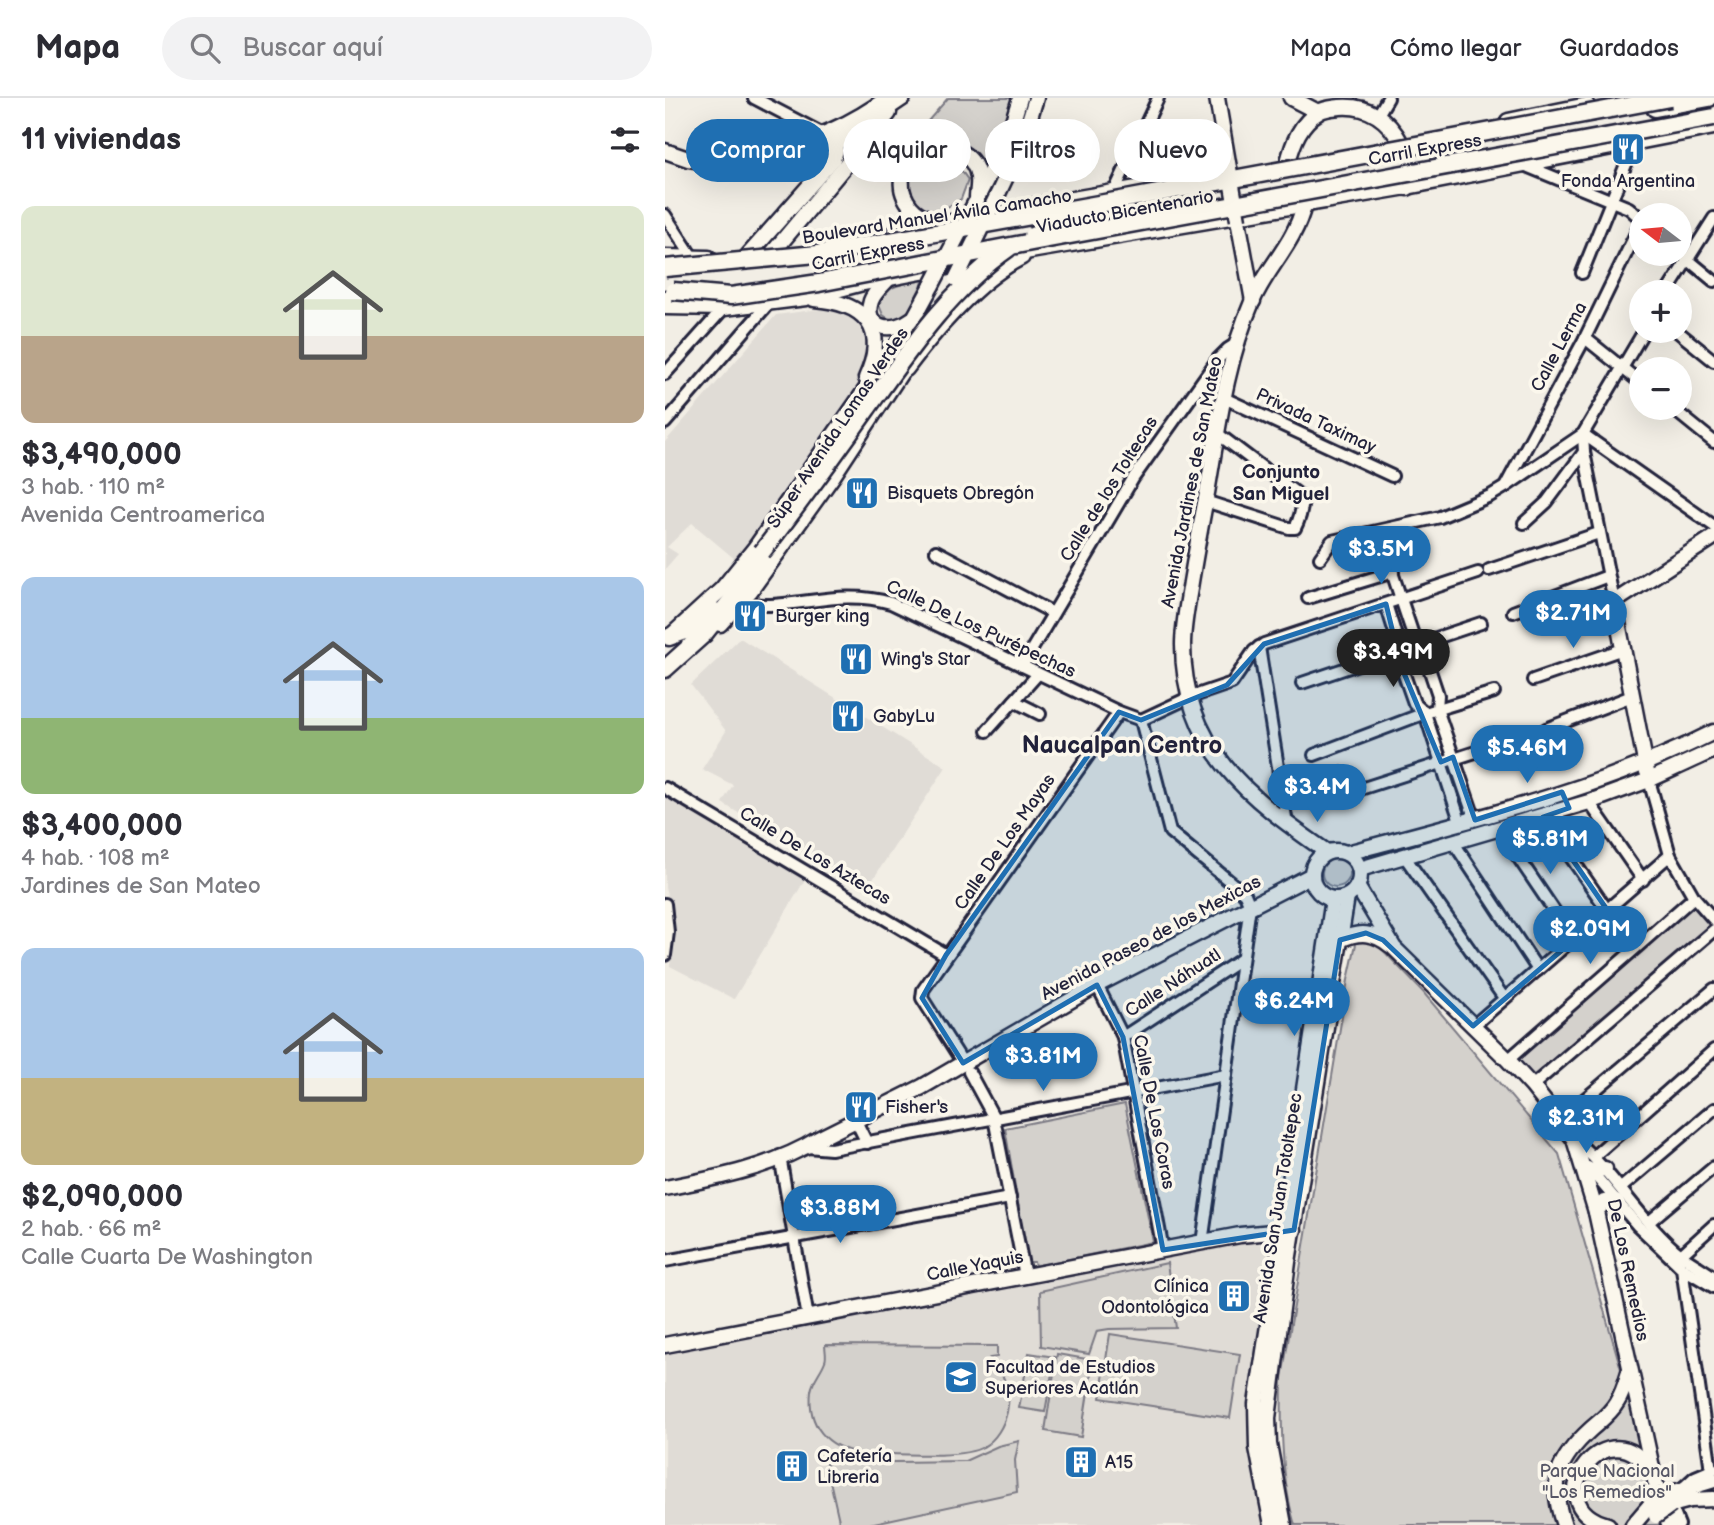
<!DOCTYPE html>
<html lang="es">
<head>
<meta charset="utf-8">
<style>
  body { margin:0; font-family:"Balsamiq Sans",sans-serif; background:#f2f2f3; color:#2b2b33; height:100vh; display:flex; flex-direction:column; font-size:26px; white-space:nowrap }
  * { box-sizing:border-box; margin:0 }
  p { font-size:23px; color:#7c7c81 }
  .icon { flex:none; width:38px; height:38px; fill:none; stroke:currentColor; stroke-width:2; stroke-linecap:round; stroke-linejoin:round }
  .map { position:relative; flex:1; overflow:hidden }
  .side { display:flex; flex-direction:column; background:#fff; width:665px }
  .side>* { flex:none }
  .hud { position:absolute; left:21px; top:21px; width:665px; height:63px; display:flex; gap:14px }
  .needle { width:46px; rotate:286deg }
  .buttons { position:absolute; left:964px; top:105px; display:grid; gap:14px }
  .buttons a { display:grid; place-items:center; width:63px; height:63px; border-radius:50%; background:#fff; box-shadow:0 7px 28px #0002; font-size:35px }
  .price { position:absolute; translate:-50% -60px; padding:0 16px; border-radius:24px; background:#1f6fb2; color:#fff; font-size:23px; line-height:46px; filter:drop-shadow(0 2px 4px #0008) }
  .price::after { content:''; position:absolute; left:50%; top:42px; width:21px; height:16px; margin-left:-10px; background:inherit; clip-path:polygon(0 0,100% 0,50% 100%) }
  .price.active { background:#222; color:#fff }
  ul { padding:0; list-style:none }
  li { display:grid; align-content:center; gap:14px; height:371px; padding:0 21px }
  li span { display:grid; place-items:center; height:217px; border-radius:14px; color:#555 }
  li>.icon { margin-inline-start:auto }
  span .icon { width:126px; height:126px; fill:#fffc; stroke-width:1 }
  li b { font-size:30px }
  h2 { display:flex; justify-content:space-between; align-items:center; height:84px; padding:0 21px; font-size:30px }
  .pill { padding:0 24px; border-radius:32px; background:#fff; box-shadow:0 7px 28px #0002; font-size:24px; line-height:63px }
  .pill.active { background:#1f6fb2; color:#fff }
  header { display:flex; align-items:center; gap:42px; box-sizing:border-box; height:98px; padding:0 35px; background:#fff; border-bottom:2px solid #e1e1e2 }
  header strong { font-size:33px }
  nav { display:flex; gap:38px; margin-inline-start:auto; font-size:24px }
  .search { width:490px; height:63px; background:#f2f2f3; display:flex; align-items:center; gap:18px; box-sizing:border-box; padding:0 24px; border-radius:38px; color:#7c7c81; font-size:26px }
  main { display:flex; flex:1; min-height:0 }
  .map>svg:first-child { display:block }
  .built { fill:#e0dcd6 }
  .green { fill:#d4d1cc; stroke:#7b7a84; stroke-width:2 }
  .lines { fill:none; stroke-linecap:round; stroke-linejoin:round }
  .minor-casing { stroke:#22223b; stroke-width:16 }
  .major-casing { stroke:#22223b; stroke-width:19 }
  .highway-casing { stroke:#22223b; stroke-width:21 }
  .minor { stroke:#fbf7ec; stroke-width:10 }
  .major { stroke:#fbf7ec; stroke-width:14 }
  .highway { stroke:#fbf7ec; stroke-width:16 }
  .major-bridge-casing { stroke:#22223b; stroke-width:19; stroke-linecap:butt }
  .highway-bridge-casing { stroke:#22223b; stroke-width:21; stroke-linecap:butt }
  .major-bridge { stroke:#fbf7ec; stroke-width:14 }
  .highway-bridge { stroke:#fbf7ec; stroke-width:16 }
  .marked { fill:#1f6fb2; fill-opacity:0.2; stroke:#1f6fb2; stroke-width:5; stroke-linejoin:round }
  .labels { text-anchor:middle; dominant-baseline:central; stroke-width:7; stroke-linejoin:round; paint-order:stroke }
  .street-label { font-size:18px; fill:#22223b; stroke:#fbf7ec }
  .poi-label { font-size:18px; fill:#22223b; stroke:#fbf7ec; text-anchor:start }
  .park-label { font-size:18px; fill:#575766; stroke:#fbf7ec }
  .neighbourhood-label { font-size:19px; font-weight:bold; fill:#22223b; stroke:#fbf7ec }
  .district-label { font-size:24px; font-weight:bold; fill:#22223b; stroke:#fbf7ec }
</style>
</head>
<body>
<header>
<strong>Mapa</strong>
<div class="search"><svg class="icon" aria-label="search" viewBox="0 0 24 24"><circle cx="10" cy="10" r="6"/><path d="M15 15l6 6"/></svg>Buscar aquí</div>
<nav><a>Mapa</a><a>Cómo llegar</a><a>Guardados</a></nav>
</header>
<main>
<section class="side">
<h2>11 viviendas<svg class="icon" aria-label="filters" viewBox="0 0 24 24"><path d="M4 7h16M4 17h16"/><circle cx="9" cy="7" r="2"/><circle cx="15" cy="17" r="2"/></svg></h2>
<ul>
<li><span style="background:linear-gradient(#dfe7d0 60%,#b9a48a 0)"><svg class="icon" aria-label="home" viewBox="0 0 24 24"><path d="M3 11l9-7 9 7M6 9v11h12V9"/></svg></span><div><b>$3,490,000</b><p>3 hab. · 110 m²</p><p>Avenida Centroamerica</p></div></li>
<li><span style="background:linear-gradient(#a9c7e8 65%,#8fb573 0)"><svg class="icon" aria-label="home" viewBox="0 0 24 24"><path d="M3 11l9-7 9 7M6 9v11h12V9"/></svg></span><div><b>$3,400,000</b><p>4 hab. · 108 m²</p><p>Jardines de San Mateo</p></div></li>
<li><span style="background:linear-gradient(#a9c7e8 60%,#c2b280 0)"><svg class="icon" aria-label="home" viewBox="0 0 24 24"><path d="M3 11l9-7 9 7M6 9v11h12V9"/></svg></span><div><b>$2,090,000</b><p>2 hab. · 66 m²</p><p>Calle Cuarta De Washington</p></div></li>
</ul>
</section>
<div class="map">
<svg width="1049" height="1427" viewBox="0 0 1049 1427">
  <rect width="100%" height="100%" fill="#f2eee5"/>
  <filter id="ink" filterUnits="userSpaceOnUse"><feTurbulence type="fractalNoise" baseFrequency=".0143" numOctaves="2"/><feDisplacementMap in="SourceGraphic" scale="14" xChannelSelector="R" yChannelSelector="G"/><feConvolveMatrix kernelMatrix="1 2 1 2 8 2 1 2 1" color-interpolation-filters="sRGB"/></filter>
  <g filter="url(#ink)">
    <g class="built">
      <polygon points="169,209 188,214 201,229 211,249 200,283 89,440 71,462 27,425 2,449 13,456 0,471 0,344 111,217"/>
      <polygon points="75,540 281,669 201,792 57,705 68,687 37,671 61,633 26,587"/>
      <polygon points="0,696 141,780 69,901 5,868 10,821 0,790"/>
      <polygon points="588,1143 599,1148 608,1162 600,1427 0,1427 0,1250 122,1231 359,1182 505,1160"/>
    </g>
    <g class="green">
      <path d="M 283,0 L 350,0 L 329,55 L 317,74 C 317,67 315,65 311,59 C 301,41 273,37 255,47 C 250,49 246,54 242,58 L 236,54 Z"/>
      <path d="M 269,56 L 291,65 L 303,82 L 296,101 L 272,115 L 249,106 C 238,81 241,64 269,56 Z"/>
      <path d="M 259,182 L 245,211 L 239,220 L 226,222 L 218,217 L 213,205 C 220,186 241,186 259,182 Z"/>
      <circle cx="671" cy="775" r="14"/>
      <polygon points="1033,801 1049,824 868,984 847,962"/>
      <path d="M 699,841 L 711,845 L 758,894 L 894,1056 L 1001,1427 L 630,1427 C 616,1382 616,1326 617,1280 L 683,882 L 691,846 Z"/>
      <polygon points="460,1006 488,1144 370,1168 369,1164 363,1164 340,1030"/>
      <polygon points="502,1165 511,1230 444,1231 432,1233 424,1256 376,1248 375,1193"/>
      <polygon points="445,1236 575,1256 565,1320 435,1300"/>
      <path d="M 160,1247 L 332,1248 L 332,1259 L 325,1260 C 339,1277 347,1291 342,1314 C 339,1327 331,1342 318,1349 C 297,1362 222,1355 194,1355 C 162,1349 142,1328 146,1293 C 148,1281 156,1274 160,1263 C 162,1259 160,1251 160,1247 Z"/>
      <polygon points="364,1255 390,1259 380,1314 354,1310"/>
      <polygon points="392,1256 428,1262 416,1339 380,1333"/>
      <polygon points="354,1343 350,1362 352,1394 200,1427 175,1427 161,1365 300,1363 333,1348"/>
    </g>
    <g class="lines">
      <g class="minor-casing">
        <g id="minor">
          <polyline points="89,0 164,39"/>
          <polyline points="713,17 723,0"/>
          <polyline points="859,67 964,110 976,121"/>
          <polyline points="449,94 493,0"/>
          <polyline points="0,117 28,160"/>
          <polyline points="1015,155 1049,183"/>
          <polyline points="917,175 970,44"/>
          <polyline points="1002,194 1049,120"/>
          <polyline points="1012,233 1049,263"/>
          <polyline points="920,240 976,285"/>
          <polyline points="0,276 59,210"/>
          <polyline points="559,300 727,378"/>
          <polyline points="1007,310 1049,344"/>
          <polyline points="0,325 103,206"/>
          <polyline points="918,336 919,354 949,504"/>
          <polyline points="918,336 1049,428"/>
          <polyline points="841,387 920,240 976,125"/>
          <path d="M 540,403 L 624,430 L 630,430 C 635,421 637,411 638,401 L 635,398 L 553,336"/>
          <polyline points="859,425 882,404 919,354"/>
          <polyline points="271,453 388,515"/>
          <polyline points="655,460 667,443 775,419 825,398 840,389 918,336 979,233"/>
          <polyline points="724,465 751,546 760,558 773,597 772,611 810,722"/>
          <polyline points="824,472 934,435"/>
          <polyline points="643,500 728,474"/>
          <path d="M 76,505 C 128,514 170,489 226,505 L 454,614 L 476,622 L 523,600 L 567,585 L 589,553 L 599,546 L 813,475"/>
          <polyline points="721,506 735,551 736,568 749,605 760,615 796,726"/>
          <polyline points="848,514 943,478"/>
          <polyline points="594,549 622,726"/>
          <polyline points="357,568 469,379 553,261 563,251 574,244"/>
          <polyline points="868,582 958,551"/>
          <polyline points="637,585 816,525"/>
          <polyline points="349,603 375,616"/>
          <polyline points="476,622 505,734 580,796 585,808 537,1145"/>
          <polyline points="881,631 967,598"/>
          <polyline points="322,633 373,576"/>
          <polyline points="649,657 760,615 829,594"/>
          <polyline points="674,675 680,696"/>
          <polyline points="984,682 1005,757 1029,799 1049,822"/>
          <polyline points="0,690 281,857"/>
          <polyline points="655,704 851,641"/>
          <polyline points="924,704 978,782"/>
          <polyline points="878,719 943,813"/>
          <polyline points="834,731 909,842"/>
          <polyline points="789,745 873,872"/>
          <polyline points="740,759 839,900"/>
          <polyline points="0,806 3,834 0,857"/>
          <polyline points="432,887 458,939 498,1152"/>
          <polyline points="808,928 1005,757"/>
          <polyline points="458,939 577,861"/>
          <polyline points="843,962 1029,799"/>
          <polyline points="298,965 257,900 258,892 454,614"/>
          <polyline points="304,974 329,1020 360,1178"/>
          <polyline points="867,988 1049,832"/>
          <polyline points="191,1023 202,1045"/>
          <polyline points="894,1023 1049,891"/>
          <path d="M 910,1042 C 950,1076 976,1125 1017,1158 C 1027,1165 1039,1172 1049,1179"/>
          <polyline points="142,1049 166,1051 561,977"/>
          <polyline points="115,1058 143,1220"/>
          <polyline points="929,1058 1049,952"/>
          <polyline points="923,1069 973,1128 1017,1170 1049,1189"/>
          <polyline points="956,1090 1049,1011"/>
          <polyline points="984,1124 1049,1069"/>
          <polyline points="1016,1157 1049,1127"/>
          <polyline points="0,1163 345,1100"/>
          <polyline points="1017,1170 1046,1372"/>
          <polyline points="1019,1389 1030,1379 1049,1371"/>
          <polyline points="1006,1407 1014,1427"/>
        </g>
      </g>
      <g class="major-casing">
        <g id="major">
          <polyline points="552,0 564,70"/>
          <polyline points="626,0 653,14"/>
          <polyline points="843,23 922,7"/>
          <polyline points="0,53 23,61 58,67 101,66 170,46 238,0"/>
          <path d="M 107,55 C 150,40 185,28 222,0"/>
          <path d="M 623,64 C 628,45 635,25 654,14 C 660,10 668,10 675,9 C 704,7 723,21 736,45"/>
          <polyline points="313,98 343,39 355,0"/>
          <polyline points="332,98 357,45 371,0"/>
          <path d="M 639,107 C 630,145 602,169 587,204 C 561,264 553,331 542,395 C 536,425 531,454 526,484 C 523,504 518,526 518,547 C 518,650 584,700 662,754"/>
          <polyline points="573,122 588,203"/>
          <path d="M 275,125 C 267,122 257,119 250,113 C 244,108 238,98 237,90 C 231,42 307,35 313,79 C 314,86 312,94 312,101"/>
          <polyline points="230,135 384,105 554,76"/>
          <polyline points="0,159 44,160"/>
          <polyline points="104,159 224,15"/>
          <polyline points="79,162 168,61 171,53 170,46"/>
          <path d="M 224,180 C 218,187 209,194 206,203 C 197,231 228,236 247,221"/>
          <path d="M 149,201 C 200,205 224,230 201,280"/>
          <polyline points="0,209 59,210 141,200 198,185 371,152 742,89 1049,29"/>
          <path d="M 241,271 C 271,231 312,182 357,159"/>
          <polyline points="55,526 86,492 168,378 245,261"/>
          <polyline points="8,536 57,491 90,450 243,231 267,187"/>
          <polyline points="982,674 949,504 1049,439"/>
          <circle cx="671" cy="777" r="24"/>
          <path d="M 682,755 C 806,722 934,692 1049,634"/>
          <polyline points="695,771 924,704 984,682 1049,652"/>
          <polyline points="692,788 729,850 843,962 867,988 909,1041 931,1114 990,1383 1004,1427"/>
          <path d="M 675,842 C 694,833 709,834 725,847"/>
          <polyline points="922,1080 929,1072 940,1071"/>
          <path d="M 0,1090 C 52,1080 109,1069 155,1040 L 257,989 L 432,887 L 647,777"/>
          <polyline points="931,1114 939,1104 951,1103"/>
          <polyline points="0,1247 575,1137 629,1132"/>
          <polyline points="1000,1397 1049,1382"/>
          <polyline points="1006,1407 1025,1402 1049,1401"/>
          <polyline points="607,1427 592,1350 591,1306 668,801"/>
          <polyline points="619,1427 604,1346 603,1320 623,1164 682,799"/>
          <path d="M 899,1427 C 883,1384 893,1361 926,1331 C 935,1323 946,1315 952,1304 C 958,1295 961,1284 964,1274"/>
          <path d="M 943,1427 C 866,1406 947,1304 986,1375"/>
          <polyline points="968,1427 985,1407"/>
        </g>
      </g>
      <g class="highway-casing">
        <g id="highway">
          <polyline points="990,10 1044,0"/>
          <polyline points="706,83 742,89"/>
          <polyline points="0,201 46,202"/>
          <polyline points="4,539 26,531 48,512"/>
          <polyline points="0,571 39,536 103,456"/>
        </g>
      </g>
      <use href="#minor" class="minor"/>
      <use href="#major" class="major"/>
      <use href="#highway" class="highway"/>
      <g class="major-bridge-casing">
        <g id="major-bridge">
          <polyline points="564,70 573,122"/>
          <polyline points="291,181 332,98"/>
          <polyline points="267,187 310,105"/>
          <polyline points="985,1407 1000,1397"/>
          <polyline points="991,1418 1006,1407"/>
        </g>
      </g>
      <g class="highway-bridge-casing">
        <g id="highway-bridge">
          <polyline points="367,138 417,116"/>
          <polyline points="0,170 152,156 445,104 1005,0"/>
          <polyline points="8,193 66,198 154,185 367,144 1049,19"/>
          <path d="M 97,454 C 133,407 168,359 202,311 C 243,253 285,191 344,150"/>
        </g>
      </g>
      <use href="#major-bridge" class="major-bridge"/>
      <use href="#highway-bridge" class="highway-bridge"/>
    </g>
  </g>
  <path class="marked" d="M 721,506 L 736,568 L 776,664 L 788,659 L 810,722 L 897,694 L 904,710 L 878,719 L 943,813 L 808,928 L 718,842 L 701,835 L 675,842 L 629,1132 L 498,1152 L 458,939 L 432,887 L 298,965 L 257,900 L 281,857 L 454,614 L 476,622 L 562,587 L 599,546 Z"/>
  <defs>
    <g id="restaurant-square" transform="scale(1.75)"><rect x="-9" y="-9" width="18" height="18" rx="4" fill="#1f6fb2" stroke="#fbf7ec"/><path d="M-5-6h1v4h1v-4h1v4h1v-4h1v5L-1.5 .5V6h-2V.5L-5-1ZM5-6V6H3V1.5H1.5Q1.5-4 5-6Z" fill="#fff"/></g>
    <g id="building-square" transform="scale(1.75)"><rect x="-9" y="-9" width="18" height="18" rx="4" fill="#1f6fb2" stroke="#fbf7ec"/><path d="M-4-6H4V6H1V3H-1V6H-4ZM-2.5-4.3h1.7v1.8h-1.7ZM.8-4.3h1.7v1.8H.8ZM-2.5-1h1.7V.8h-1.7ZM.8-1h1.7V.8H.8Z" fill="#fff"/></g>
    <g id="university-square" transform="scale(1.75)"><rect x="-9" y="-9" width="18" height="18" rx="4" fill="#1f6fb2" stroke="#fbf7ec"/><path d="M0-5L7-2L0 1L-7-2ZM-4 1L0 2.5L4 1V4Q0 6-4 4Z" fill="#fff"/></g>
  </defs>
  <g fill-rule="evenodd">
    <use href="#restaurant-square" x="963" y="51"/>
    <use href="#restaurant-square" x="197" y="395"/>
    <use href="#restaurant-square" x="85" y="518"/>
    <use href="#restaurant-square" x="191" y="561"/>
    <use href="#restaurant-square" x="183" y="618"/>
    <use href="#restaurant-square" x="196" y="1009"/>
    <use href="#building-square" x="569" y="1198"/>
    <use href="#university-square" x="296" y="1279"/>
    <use href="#building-square" x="416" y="1364"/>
    <use href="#building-square" x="127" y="1368"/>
  </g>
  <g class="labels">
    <g class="street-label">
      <text transform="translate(760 52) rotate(-10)">Carril Express</text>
      <text transform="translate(460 114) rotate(-10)">Viaducto Bicentenario</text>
      <text transform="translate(272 119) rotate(-9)">Boulevard Manuel Ávila Camacho</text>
      <text transform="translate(203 156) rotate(-11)">Carril Express</text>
      <text transform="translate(894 249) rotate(-62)">Calle Lerma</text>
      <text transform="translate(651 323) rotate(25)">Privada Taximay</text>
      <text transform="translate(173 330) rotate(-56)">Súper Avenida Lomas Verdes</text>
      <text transform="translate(527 384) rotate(-79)">Avenida Jardines de San Mateo</text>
      <text transform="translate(444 391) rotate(-58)">Calle de los Toltecas</text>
      <text transform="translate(316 531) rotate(25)">Calle De Los Purépechas</text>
      <text transform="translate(340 744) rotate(-55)">Calle De Los Mayas</text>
      <text transform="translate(150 758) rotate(31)">Calle De Los Aztecas</text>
      <text transform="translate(486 840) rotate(-28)">Avenida Paseo de los Mexicas</text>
      <text transform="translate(508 885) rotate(-33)">Calle Náhuatl</text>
      <text transform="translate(489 1014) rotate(79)">Calle De Los Coras</text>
      <text transform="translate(613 1110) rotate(-81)">Avenida San Juan Totoltepec</text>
      <text transform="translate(310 1168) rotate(-11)">Calle Yaquis</text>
      <text transform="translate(963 1172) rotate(78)">De Los Remedios</text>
    </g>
    <g class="poi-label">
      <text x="963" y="83" text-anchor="middle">Fonda Argentina</text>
      <text x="222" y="395">Bisquets Obregón</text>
      <text x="110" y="518">Burger king</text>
      <text x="216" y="561">Wing's Star</text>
      <text x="208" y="618">GabyLu</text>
      <text x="220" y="1009">Fisher's</text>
      <text x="544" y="1188" text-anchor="end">Clínica<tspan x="544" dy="21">Odontológica</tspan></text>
      <text x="320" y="1269">Facultad de Estudios<tspan x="320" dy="21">Superiores Acatlán</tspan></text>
      <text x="152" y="1358">Cafetería<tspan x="152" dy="21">Libreria</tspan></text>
      <text x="440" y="1364">A15</text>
    </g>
    <g class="park-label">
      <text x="942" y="1373">Parque Nacional<tspan x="942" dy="21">"Los Remedios"</tspan></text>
    </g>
    <g class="neighbourhood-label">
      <text x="616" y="374">Conjunto<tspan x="616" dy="22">San Miguel</tspan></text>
    </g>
    <g class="district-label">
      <text x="457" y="647">Naucalpan Centro</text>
    </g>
  </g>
</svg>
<div class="buttons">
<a><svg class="needle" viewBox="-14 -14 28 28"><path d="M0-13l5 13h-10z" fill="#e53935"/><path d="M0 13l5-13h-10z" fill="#7c7c81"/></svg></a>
<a>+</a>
<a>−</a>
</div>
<b class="price" style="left:716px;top:488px">$3.5M</b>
<b class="price" style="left:908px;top:552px">$2.71M</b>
<b class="price active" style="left:728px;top:591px">$3.49M</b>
<b class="price" style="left:862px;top:687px">$5.46M</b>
<b class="price" style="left:652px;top:726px">$3.4M</b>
<b class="price" style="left:885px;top:778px">$5.81M</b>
<b class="price" style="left:925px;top:868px">$2.09M</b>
<b class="price" style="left:629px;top:940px">$6.24M</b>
<b class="price" style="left:378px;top:995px">$3.81M</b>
<b class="price" style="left:921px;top:1057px">$2.31M</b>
<b class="price" style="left:175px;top:1147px">$3.88M</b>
<div class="hud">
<a class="pill active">Comprar</a>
<a class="pill">Alquilar</a>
<a class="pill">Filtros</a>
<a class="pill">Nuevo</a>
</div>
</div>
</main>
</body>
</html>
